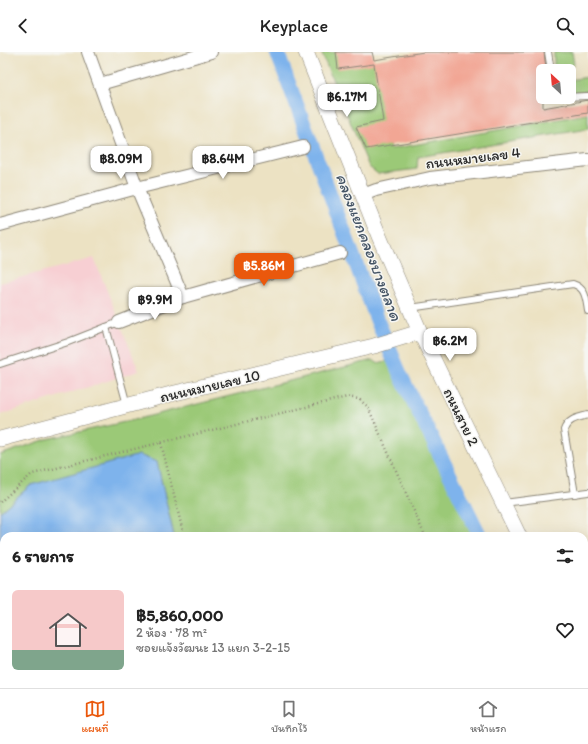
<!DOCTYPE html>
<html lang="th">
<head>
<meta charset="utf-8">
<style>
  body { margin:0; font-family:Itim,"Playpen Sans Thai",sans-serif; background:#f2f2f2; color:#222; height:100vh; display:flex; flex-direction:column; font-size:15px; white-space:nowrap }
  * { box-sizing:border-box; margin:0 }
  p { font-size:13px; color:#767676 }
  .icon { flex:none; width:22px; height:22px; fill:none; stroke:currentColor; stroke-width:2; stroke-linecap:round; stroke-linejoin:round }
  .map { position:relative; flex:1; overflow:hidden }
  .sheet { position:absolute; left:0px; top:480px; width:588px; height:156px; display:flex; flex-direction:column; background:#fff; border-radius:12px 12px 0 0; box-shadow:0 4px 16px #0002 }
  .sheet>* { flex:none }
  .needle { width:26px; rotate:334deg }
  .tools { position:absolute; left:536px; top:12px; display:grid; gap:8px }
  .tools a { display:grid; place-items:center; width:40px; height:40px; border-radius:6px; background:#fff; box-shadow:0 4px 16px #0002; font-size:20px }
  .price { position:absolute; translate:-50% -34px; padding:0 9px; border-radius:8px; background:#fff; color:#222; font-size:13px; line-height:26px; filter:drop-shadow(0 1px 2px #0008) }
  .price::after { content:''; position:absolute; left:50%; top:24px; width:12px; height:9px; margin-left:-6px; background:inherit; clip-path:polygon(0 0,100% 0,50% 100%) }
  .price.active { background:#ea580c; color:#fff }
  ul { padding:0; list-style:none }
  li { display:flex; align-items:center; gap:12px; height:100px; padding:0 12px }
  li span { display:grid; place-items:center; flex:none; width:112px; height:80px; border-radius:6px; color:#555 }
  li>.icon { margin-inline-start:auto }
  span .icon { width:48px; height:48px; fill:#fffc; stroke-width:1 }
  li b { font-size:17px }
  h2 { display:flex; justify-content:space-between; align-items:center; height:48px; padding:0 12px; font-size:17px }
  header { display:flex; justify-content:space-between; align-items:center; height:52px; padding:0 12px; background:#fff; font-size:18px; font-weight:600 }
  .dock { display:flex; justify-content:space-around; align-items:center; height:56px; border-top:1px solid #e0e0e0; background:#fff; font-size:11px; color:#767676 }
  .dock a { display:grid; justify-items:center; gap:2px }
  .dock .active { color:#ea580c }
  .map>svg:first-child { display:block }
  .built { fill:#f7cfd3 }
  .green { fill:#9bc977; stroke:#637a51 }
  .water { fill:#7eb3ec; stroke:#546f8c }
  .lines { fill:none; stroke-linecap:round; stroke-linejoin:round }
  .canal { stroke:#7eb3ec; stroke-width:15 }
  .building { fill:#f2a694 }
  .service-casing { stroke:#8c8677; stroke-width:8 }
  .minor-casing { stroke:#8c8677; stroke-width:14 }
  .tertiary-casing { stroke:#8c8677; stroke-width:16 }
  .path { stroke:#8c8677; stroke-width:2.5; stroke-dasharray:1 3; stroke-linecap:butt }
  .service { stroke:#fff; stroke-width:6 }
  .minor { stroke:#fff; stroke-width:12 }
  .tertiary { stroke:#fff; stroke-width:15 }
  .labels { text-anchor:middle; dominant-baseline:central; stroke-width:3; stroke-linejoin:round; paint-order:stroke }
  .street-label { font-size:15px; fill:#2b2b2b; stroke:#f6f6f2 }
  .water-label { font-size:16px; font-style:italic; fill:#445465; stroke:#f6f6f2 }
</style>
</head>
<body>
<header><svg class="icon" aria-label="back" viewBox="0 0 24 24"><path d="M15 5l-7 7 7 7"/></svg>Keyplace<svg class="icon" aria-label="search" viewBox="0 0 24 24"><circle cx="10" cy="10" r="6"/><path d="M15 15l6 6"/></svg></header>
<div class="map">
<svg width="588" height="636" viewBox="0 0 588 636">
  <rect width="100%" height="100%" fill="#f6f6f2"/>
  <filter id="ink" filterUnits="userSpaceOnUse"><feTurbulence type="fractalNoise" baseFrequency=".025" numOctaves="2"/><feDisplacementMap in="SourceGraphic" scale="8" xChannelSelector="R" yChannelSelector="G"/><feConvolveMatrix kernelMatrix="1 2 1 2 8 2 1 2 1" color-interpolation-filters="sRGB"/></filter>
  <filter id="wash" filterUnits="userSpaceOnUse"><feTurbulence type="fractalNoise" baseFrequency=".012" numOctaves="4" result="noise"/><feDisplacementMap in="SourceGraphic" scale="16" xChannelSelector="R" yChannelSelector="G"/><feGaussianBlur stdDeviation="0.9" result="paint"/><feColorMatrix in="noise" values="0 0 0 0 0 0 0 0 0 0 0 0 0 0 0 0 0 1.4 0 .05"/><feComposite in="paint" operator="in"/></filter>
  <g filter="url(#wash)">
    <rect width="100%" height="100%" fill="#ece2c3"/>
    <polygon class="built" points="94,206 139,319 0,363 0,231"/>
    <g class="green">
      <polygon points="321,0 345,0 376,9 390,97 588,62 588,77 418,105 417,117 378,122 369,115"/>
      <polygon points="554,0 572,0 574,12 567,17 554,14"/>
      <polygon points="588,25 588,39 569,41 569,28"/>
      <polygon points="373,308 377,311 387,309 474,484 174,484 157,410 31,433 0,460 0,403 47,387 134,368"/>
      <polygon points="0,574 4,577 4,632 89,632 95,636 0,636"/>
      <polygon points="210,632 547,632 549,636 211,636"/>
    </g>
    <g class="water">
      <polygon points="139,403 157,410 174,484 4,484 4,577 0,574 0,460 31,433"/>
      <polygon points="89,632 210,632 211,636 95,636"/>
    </g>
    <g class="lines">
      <g class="canal">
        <polyline points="277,0 377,268 400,322 480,484"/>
        <polyline points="0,607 4,610"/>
        <polyline points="37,632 43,636"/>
        <polyline points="554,632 556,636"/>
      </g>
    </g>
    <g id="blocks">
      <polygon class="building" points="336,0 372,0 374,8 424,0 544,0 546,16 543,16 543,56 588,48 588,61 366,97 356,75 383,69 374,12 338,17"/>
    </g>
  </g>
  <g filter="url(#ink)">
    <use href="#blocks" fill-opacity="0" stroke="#8c8677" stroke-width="1"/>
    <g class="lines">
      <g class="service-casing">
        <g id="service">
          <polyline points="548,0 551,19"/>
          <polyline points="563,45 588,44"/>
          <path d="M 410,256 L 573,232 C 586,236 586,247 588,259"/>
          <polyline points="106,275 127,353"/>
          <polyline points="0,312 68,290 119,270"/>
          <path d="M 575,442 L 564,378 C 568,367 577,366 588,363"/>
          <polyline points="504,451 588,440"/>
          <polyline points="584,530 588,529"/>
          <polyline points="584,546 588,545"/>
        </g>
      </g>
      <g class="minor-casing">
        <g id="minor">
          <polyline points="88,0 137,136 183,245"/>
          <polyline points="100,32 211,0"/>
          <polyline points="363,143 376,138 430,126 588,108"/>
          <polyline points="0,173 137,136 303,95"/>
          <polyline points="119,270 183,245 340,201"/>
        </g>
      </g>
      <g class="tertiary-casing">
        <g id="tertiary">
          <polyline points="306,0 379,184 420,280 519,484"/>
          <polyline points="0,387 175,341 374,294 420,280"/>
          <polyline points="584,617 588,625"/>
        </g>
      </g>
      <g class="path">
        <polyline points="161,391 184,484"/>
        <polyline points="0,450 32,422 347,345 359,347 368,355 425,484"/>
        <polyline points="0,587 4,589"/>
        <polyline points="73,632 79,636"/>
        <polyline points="220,632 221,636"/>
        <polyline points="490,632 492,636"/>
      </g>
      <use href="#service" class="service"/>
      <use href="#minor" class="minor"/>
      <use href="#tertiary" class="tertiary"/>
    </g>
  </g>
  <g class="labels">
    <g class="street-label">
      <text transform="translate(473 106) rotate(-7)">ถนนหมายเลข 4</text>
      <text transform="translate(210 334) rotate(-13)">ถนนหมายเลข 10</text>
      <text transform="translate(461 365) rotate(64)">ถนนสาย 2</text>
    </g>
    <g class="water-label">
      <text transform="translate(369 195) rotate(69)">คลองแยกคลองบางตลาด</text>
    </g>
  </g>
</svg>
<div class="tools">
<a><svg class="needle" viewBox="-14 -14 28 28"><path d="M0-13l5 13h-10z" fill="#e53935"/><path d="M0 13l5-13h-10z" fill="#767676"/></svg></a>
</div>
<b class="price" style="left:347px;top:66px">฿6.17M</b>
<b class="price" style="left:121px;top:128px">฿8.09M</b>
<b class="price" style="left:223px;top:128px">฿8.64M</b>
<b class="price active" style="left:264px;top:235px">฿5.86M</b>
<b class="price" style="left:155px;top:269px">฿9.9M</b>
<b class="price" style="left:450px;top:310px">฿6.2M</b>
<section class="sheet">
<h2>6 รายการ<svg class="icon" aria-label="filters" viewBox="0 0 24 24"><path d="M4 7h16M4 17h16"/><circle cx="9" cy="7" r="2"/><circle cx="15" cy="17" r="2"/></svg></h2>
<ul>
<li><span style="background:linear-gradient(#f6c9c9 75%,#7fa58c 0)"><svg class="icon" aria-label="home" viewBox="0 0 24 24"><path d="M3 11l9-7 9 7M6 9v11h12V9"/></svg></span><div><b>฿5,860,000</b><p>2 ห้อง · 78 m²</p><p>ซอยแจ้งวัฒนะ 13 แยก 3-2-15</p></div><svg class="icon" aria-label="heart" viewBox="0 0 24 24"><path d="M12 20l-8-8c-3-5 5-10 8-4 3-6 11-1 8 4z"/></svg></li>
</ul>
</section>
</div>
<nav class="dock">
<a class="active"><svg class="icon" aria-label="map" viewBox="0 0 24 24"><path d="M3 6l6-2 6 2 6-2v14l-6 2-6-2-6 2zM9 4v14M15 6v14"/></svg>แผนที่</a>
<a><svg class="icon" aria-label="saved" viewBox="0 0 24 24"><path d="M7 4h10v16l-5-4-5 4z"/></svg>บันทึกไว้</a>
<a><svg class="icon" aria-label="home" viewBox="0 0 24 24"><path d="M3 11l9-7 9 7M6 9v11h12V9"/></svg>หน้าแรก</a>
</nav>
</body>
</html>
